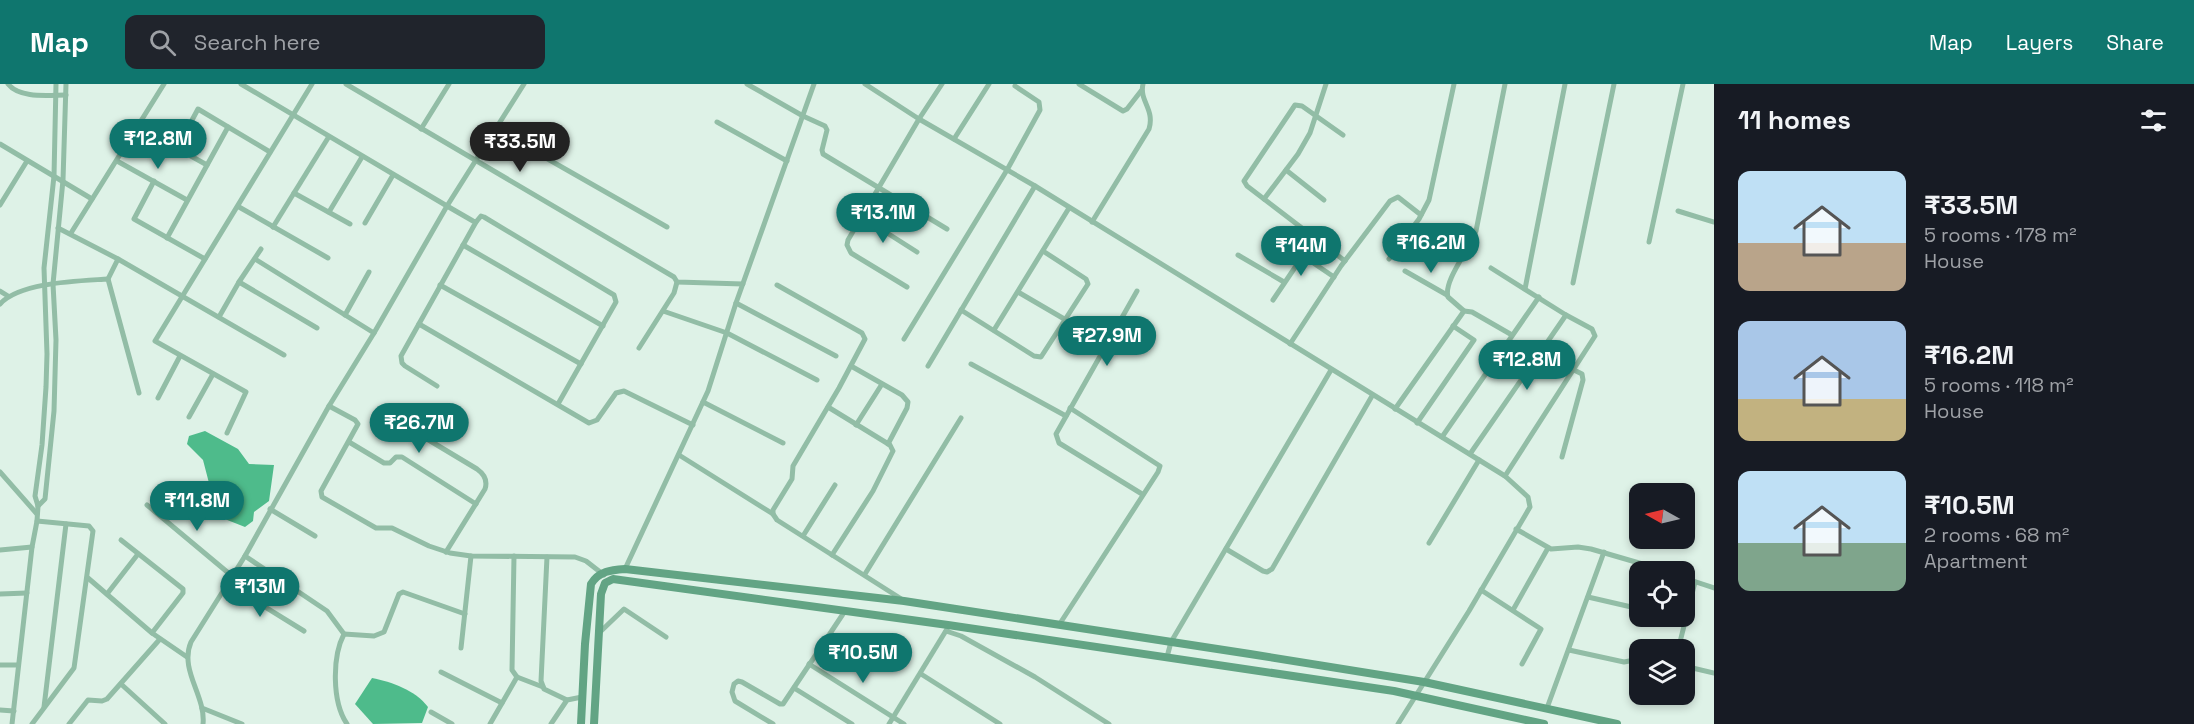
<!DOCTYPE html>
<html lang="en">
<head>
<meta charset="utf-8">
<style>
  body { margin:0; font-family:"Space Grotesk",sans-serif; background:#20242c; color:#f1f3f6; height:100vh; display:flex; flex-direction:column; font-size:22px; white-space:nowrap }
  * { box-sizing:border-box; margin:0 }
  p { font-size:20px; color:#9ea1a6 }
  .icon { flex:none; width:33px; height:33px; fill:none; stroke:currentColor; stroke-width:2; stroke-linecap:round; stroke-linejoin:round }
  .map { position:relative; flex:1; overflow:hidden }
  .drawer { display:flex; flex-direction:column; background:#171b24; width:480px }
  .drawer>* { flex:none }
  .needle { width:39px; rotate:278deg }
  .controls { position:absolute; left:1629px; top:399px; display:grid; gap:12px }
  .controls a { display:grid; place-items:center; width:66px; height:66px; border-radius:12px; background:#171b24; box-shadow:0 3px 9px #0003; font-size:30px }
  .price { position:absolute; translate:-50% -51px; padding:0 14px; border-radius:21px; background:#0f766e; color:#fff; font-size:20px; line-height:39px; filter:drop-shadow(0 2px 3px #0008) }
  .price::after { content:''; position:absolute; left:50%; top:36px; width:18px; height:14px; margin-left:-9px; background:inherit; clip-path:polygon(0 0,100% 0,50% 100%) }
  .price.active { background:#222; color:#fff }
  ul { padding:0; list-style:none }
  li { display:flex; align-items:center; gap:18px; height:150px; padding:0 24px }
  li span { display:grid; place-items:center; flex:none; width:168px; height:120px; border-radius:12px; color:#555 }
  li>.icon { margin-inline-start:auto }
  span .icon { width:72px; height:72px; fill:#fffc; stroke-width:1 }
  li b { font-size:26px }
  h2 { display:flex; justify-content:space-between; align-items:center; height:72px; padding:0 24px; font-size:26px }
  header { display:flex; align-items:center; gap:36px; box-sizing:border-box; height:84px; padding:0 30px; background:#0f766e; color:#fff }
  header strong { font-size:28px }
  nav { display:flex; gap:33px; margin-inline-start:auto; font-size:21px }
  .search { width:420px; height:54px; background:#20242c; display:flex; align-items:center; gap:15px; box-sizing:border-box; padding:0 21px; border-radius:12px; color:#9ea1a6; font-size:22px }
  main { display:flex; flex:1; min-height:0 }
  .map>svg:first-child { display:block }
  .water { fill:#4ebb8b }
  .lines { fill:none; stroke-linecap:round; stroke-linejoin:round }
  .street { stroke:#92bda6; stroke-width:5 }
  .secondary { stroke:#62a484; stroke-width:8 }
</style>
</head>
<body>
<header>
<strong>Map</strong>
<div class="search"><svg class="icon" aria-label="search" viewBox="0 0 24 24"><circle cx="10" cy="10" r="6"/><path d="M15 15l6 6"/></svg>Search here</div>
<nav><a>Map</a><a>Layers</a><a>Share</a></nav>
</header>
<main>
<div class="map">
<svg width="1714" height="640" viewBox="0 0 1714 640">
  <rect width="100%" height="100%" fill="#def2e7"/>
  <g class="water">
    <polygon points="205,347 238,365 249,380 274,381 269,417 254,428 253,437 245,443 207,428 194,426 184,414 201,409 209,399 203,376 187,360 189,352"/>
    <path d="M 372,594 C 392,598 415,606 428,623 L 422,639 L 373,640 L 355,620 Z"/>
  </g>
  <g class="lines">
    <g class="street">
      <path d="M 8,0 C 20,15 49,11 66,11"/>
      <polyline points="241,0 447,122 473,137 476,138 481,132 484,133 614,211 616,218 558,320"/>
      <polyline points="346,0 674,193 677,198 743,200"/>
      <polyline points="747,0 803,32 825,42 827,46 822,66 823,70 947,145"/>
      <polyline points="865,0 919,35 1035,102 1505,392 1528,413 1530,423 1469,527 1398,640"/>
      <polyline points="1079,0 1123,27 1127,25 1141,7"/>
      <polyline points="717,38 787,77"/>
      <polyline points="139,43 207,81"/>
      <polyline points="421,45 449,0"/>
      <polyline points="495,45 667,143"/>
      <polyline points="1343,51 1302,22 1295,21 1244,97 1247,102 1345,177"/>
      <polyline points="954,55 989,0"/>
      <polyline points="0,60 92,115"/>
      <polyline points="177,64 198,25 270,68"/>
      <polyline points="117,77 187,116"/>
      <polyline points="1286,86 1324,116"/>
      <polyline points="154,97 134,135 205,175"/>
      <polyline points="294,109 350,140"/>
      <polyline points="1264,115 1298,70 1310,49 1326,0"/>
      <polyline points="0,121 27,77"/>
      <polyline points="239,123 328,174"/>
      <polyline points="1678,127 1714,138"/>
      <polyline points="329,128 362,73"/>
      <polyline points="862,133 917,168"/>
      <path d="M 1092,138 L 1149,45 C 1155,25 1139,17 1143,0"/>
      <polyline points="365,139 393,91"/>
      <polyline points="273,143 328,54"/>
      <polyline points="58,144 118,175 284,271"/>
      <polyline points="71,149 164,0"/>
      <polyline points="167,154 228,43"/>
      <polyline points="1649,158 1683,0"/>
      <polyline points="463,161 603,242"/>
      <polyline points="1238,171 1284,198"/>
      <polyline points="255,175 374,249"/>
      <polyline points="1389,175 1419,135 1429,116 1454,0"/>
      <polyline points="1491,184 1566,231 1592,245 1595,252 1505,392"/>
      <polyline points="1405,187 1447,211"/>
      <polyline points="108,195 118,175"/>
      <polyline points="239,198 261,165"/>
      <polyline points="1573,199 1614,0"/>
      <polyline points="440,201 581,280"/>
      <polyline points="907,203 851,169 847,161 848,156 919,35 942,0"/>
      <polyline points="1525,205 1565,0"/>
      <polyline points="0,207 8,212"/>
      <polyline points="1137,207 1056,350 1059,359 1142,410"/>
      <polyline points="1018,208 1066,236"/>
      <polyline points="1273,216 1300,176 1309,176 1334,193"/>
      <polyline points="736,219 836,272"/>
      <path d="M 0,220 C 20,198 79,197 108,195 L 139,309"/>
      <polyline points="961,226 1034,272 1041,273 1088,200 1086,195 1043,167"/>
      <polyline points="663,227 727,249 817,296"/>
      <path d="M 1464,227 L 1448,213 C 1443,197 1470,165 1476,147 L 1505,0"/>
      <polyline points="345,231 369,188"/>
      <polyline points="219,233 239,198 317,244"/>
      <polyline points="419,240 589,339 597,336 616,309 624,307 693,341"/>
      <polyline points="994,246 1069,124"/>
      <polyline points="904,255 1007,86 1040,26 1039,18 1015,2"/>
      <polyline points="1290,260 1341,182 1390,117 1398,113 1421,131"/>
      <polyline points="639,264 674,209 677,198"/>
      <polyline points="971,280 1066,332"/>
      <polyline points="851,282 902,311 908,318 907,324 888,360"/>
      <polyline points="928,282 1035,102"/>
      <polyline points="437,302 405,282 402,279 401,272 476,138"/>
      <polyline points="158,314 180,272"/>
      <polyline points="703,318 783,359"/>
      <polyline points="329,322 355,336 358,340 321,407 322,413 376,444 392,444 429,462 450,469 471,472 575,473 586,477 604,491"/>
      <polyline points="828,323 890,361 893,367 873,407 832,471"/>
      <polyline points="1395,325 1464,227 1472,228 1512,251"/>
      <polyline points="189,333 213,290"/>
      <polyline points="1417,339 1474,256 1453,242"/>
      <polyline points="856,341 882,300"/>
      <polyline points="227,349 246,308 155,257 312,0"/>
      <path d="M 417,349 L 477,385 C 484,390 488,396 485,405 L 446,468"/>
      <polyline points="1442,353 1539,213"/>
      <polyline points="349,358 384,379 390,379 396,373 402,373 476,420"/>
      <polyline points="1470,370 1566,231"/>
      <polyline points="679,371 773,430 777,436 903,516"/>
      <polyline points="1562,373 1583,296 1582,290 1574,286"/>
      <polyline points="0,388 37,430"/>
      <polyline points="147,421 232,492"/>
      <polyline points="38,422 45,415 54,327 56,256 53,200 63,96 66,0"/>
      <polyline points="270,425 315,452"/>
      <polyline points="773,430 773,426 792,395 793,382 839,304 865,255 862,249 777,201"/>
      <polyline points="1516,445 1551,465 1578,463 1591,465 1670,488"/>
      <polyline points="803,452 835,401"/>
      <polyline points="121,456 183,505 183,509 152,549"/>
      <polyline points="1429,459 1479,376"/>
      <polyline points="1226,465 1263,487 1267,488 1272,485 1372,312"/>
      <polyline points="0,466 32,463"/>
      <polyline points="245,472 327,527 344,550"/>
      <polyline points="514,472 512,586 517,593 543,603"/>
      <polyline points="547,473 541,597 544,605 567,616"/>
      <polyline points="625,485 708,307 736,219 814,0"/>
      <polyline points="865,490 961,334"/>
      <polyline points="88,494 152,549 187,573"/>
      <polyline points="1684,494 1714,504"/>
      <polyline points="228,500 304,547"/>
      <polyline points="1481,506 1541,545 1522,580"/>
      <polyline points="0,510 27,509"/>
      <polyline points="107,510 138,470"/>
      <polyline points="1588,513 1640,525"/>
      <polyline points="1513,526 1548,464"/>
      <polyline points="1669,532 1686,537"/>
      <polyline points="1059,541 1158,388 1160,382 1070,324"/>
      <polyline points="946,547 961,552 1035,593 1109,640"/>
      <polyline points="599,549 624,525 666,553"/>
      <polyline points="461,564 471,472"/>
      <polyline points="1569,566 1624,578 1640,575"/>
      <polyline points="1678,566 1695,498"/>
      <polyline points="1167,573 1171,558 1331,286"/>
      <polyline points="809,580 904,640"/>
      <polyline points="0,581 18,581"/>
      <polyline points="1684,582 1714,589"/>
      <polyline points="441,588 502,619"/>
      <polyline points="921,590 1000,640"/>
      <polyline points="121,600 165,640"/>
      <polyline points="794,604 852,640"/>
      <polyline points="44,623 66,440"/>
      <polyline points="202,624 242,640"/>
      <polyline points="1547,624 1604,468"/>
      <polyline points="0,626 14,627"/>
      <polyline points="431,628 452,640"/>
      <polyline points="12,640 32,463 37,437 38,422 35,412 42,361 46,303 47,270 44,184 54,92 56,0"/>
      <polyline points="32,640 74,584 93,447 89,442 37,437"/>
      <polyline points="69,640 88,616 102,617 107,615 160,555"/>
      <path d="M 203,640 C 206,612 179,586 191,558 L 245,472 L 329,322 L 374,249 L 447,122 L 524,0"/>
      <path d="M 347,640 C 332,618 332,573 344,550 L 374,552 L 384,548 L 399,510 L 403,508 L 465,530"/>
      <polyline points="490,640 517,593"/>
      <polyline points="551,640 567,616 582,613"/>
      <polyline points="773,640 735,617 732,608 734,600 738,597 742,598 780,620 783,620 845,527"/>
      <polyline points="889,640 947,545"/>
    </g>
    <g class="secondary">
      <path d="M 581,640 L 585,560 L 591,500 C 599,487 611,486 625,485 L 904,517 L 1250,570 L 1424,598 L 1617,640"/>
      <polyline points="594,640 601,510 605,499 613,495 948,541 1394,607 1544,640"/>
    </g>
  </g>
</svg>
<div class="controls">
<a><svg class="needle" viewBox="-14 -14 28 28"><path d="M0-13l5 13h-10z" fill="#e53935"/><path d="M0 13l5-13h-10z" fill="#9ea1a6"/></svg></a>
<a><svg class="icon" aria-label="locate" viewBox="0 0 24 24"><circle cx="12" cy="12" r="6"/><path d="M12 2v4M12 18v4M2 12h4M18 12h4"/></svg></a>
<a><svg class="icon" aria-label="layers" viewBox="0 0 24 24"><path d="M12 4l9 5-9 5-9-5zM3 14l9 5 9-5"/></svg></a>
</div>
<b class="price" style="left:158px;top:86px">₹12.8M</b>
<b class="price active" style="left:520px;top:89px">₹33.5M</b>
<b class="price" style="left:883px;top:160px">₹13.1M</b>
<b class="price" style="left:1431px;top:190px">₹16.2M</b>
<b class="price" style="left:1301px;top:193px">₹14M</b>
<b class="price" style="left:1107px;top:283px">₹27.9M</b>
<b class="price" style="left:1527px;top:307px">₹12.8M</b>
<b class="price" style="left:419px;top:370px">₹26.7M</b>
<b class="price" style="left:197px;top:448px">₹11.8M</b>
<b class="price" style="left:260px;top:534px">₹13M</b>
<b class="price" style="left:863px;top:600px">₹10.5M</b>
</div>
<section class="drawer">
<h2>11 homes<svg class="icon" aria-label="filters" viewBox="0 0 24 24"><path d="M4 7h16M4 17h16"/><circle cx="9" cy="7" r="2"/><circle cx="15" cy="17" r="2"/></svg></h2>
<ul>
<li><span style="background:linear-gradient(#bfe0f5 60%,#b9a48a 0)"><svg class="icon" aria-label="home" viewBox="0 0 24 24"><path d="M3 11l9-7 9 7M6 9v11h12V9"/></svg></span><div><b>₹33.5M</b><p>5 rooms · 178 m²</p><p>House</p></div></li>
<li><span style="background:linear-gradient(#a9c7e8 65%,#c2b280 0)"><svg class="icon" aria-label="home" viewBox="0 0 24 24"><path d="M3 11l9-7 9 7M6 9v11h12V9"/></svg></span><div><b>₹16.2M</b><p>5 rooms · 118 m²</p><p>House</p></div></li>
<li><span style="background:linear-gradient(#bfe0f5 60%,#7fa58c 0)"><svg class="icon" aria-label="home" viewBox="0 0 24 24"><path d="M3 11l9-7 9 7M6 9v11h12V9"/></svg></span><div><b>₹10.5M</b><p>2 rooms · 68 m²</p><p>Apartment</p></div></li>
</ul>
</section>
</main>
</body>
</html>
